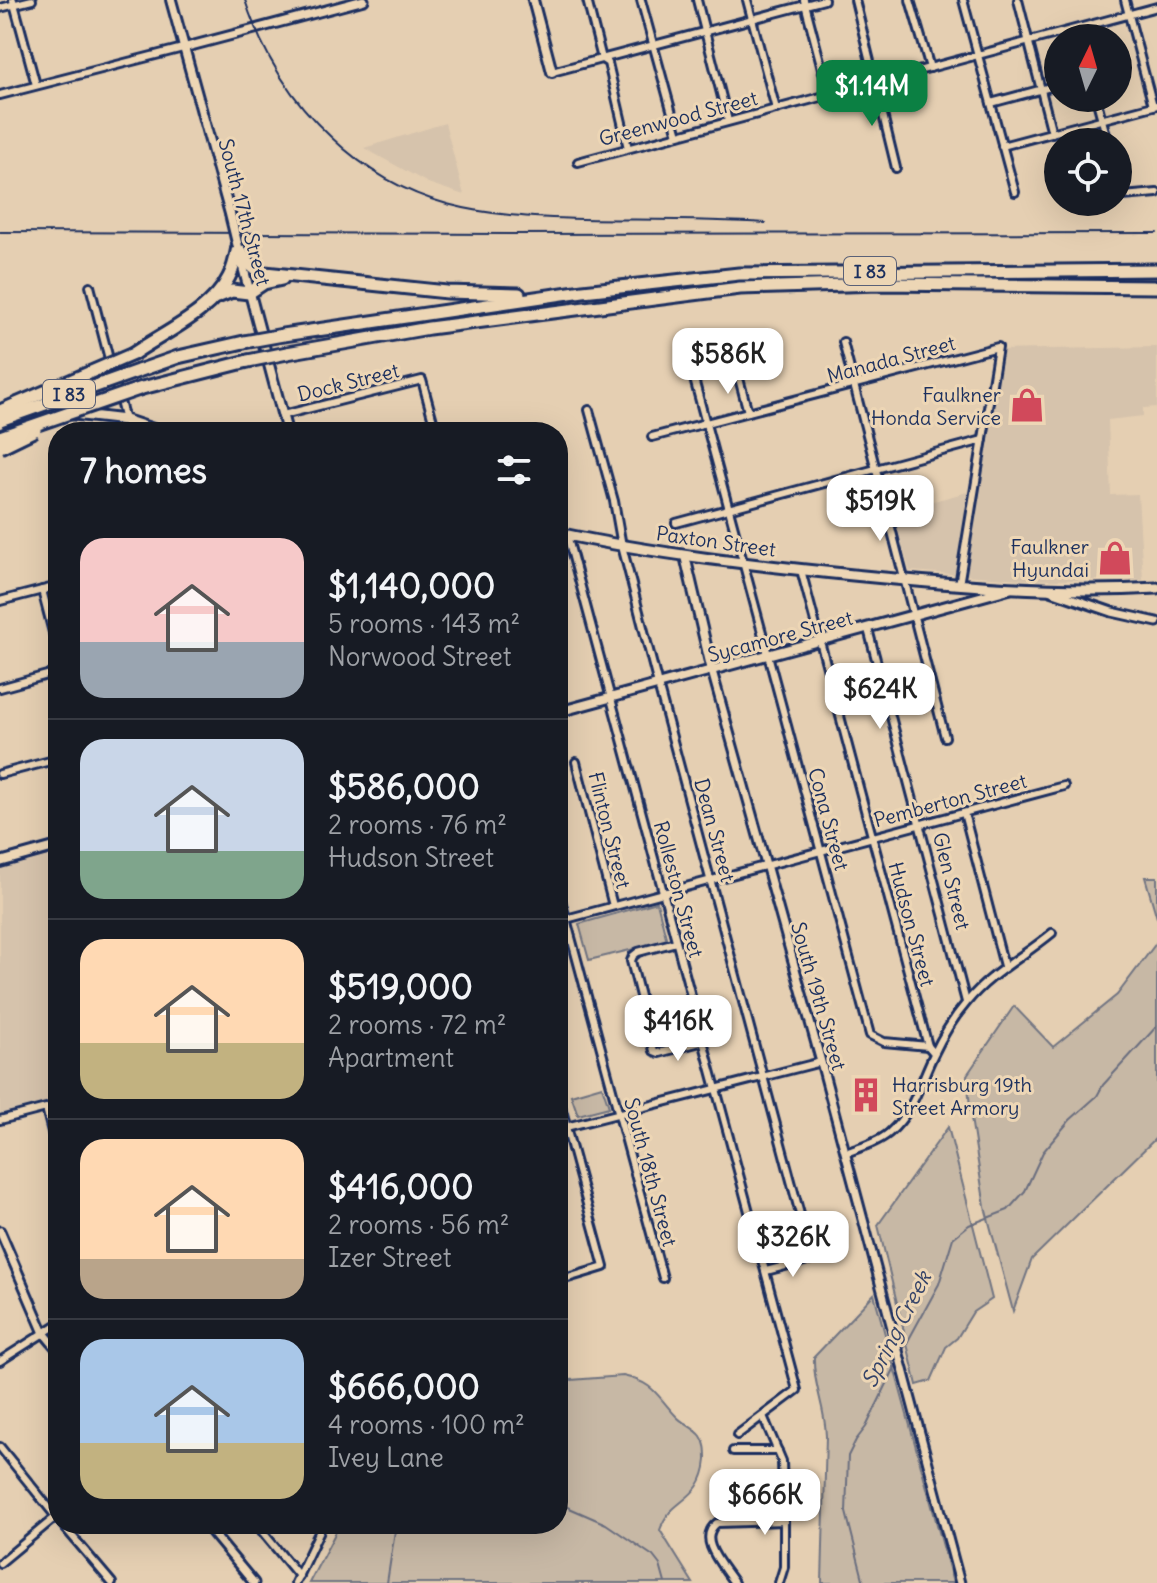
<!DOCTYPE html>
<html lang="en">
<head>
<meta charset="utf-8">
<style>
  body { margin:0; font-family:Delius,sans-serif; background:#242831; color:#f1f3f6; height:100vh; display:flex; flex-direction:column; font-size:30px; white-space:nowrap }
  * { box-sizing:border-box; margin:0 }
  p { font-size:26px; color:#9ea1a6 }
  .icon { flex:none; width:44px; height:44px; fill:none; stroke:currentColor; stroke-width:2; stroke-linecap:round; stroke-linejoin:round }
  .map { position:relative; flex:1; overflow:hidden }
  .sheet { position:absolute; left:48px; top:422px; width:520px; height:1112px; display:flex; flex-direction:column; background:#171b24; border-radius:32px; box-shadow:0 8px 32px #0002 }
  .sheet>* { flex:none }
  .needle { width:52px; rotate:5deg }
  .fabs { position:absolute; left:1044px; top:24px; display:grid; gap:16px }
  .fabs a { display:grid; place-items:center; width:88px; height:88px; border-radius:50%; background:#171b24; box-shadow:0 8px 32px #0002; font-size:40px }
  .price { position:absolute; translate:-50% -68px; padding:0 18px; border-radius:16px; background:#fff; color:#222; font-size:26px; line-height:52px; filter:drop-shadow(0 2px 4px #0008) }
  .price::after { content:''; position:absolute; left:50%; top:48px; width:24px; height:18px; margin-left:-12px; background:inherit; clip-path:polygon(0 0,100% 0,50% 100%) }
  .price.active { background:#0b8043; color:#fff }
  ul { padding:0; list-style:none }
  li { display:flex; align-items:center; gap:24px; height:200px; padding:0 32px }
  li+li { border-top:2px solid #363941 }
  li span { display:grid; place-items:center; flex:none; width:224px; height:160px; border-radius:24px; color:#555 }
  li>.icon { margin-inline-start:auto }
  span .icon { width:96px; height:96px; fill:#fffc; stroke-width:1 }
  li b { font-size:34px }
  h2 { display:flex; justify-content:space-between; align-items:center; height:96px; padding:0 32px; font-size:34px }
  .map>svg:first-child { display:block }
  .built { fill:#d6c3ac }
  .green { fill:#c7b8a5; stroke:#717482; stroke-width:2 }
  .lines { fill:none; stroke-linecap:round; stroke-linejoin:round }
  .stream { stroke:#6b6e7f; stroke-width:2 }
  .minor-casing { stroke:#1b2f5e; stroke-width:12 }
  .tertiary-casing { stroke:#1b2f5e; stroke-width:13 }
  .secondary-casing { stroke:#1b2f5e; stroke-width:14 }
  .primary-casing { stroke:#1b2f5e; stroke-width:15 }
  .motorway-casing { stroke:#1b2f5e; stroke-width:17 }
  .minor { stroke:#edd6b5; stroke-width:6 }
  .tertiary { stroke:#edd6b5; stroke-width:7 }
  .secondary { stroke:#edd6b5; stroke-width:8 }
  .primary { stroke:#edd6b5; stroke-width:9 }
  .motorway { stroke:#edd6b5; stroke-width:11 }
  .rail { stroke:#1b2f5e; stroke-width:2 }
  .secondary-bridge-casing { stroke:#1b2f5e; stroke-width:14; stroke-linecap:butt }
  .motorway-bridge-casing { stroke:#1b2f5e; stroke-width:17; stroke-linecap:butt }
  .secondary-bridge { stroke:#edd6b5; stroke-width:8 }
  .motorway-bridge { stroke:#edd6b5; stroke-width:11 }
  .labels { text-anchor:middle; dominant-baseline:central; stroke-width:6; stroke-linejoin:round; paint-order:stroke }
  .shield { fill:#edd6b5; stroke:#5a6178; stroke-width:2 }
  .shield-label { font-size:18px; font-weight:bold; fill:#1b2f5e }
  .street-label { font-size:20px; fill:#1b2f5e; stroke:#edd6b5 }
  .poi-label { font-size:20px; fill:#1b2f5e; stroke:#edd6b5; text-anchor:end }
  .water-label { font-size:22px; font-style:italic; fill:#364469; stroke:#edd6b5 }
</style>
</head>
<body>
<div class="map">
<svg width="1157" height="1583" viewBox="0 0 1157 1583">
  <rect width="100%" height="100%" fill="#e5cfb2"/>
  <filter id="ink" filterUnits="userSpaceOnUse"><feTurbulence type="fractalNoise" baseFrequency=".0125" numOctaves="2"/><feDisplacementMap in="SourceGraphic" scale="16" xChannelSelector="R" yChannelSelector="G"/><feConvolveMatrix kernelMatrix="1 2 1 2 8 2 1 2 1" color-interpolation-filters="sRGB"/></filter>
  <g filter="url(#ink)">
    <g class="built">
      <polygon points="445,123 464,195 428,183 364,148"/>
      <polygon points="1157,347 1157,407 1143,408 1143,416 1108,420 1111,495 1138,494 1143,580 1033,580 910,571 892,512 979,489 999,350"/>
      <polygon points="58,854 58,1135 49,1103 0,1115 0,869"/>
    </g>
    <g class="green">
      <polygon points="1145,877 1157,877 1157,918"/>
      <polygon points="657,902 667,941 589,960 579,924"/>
      <polygon points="1157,942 1157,1137 1032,1259 1013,1311 985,1207 971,1118 967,1075 1014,1006 1053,1047 1117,995"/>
      <polygon points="602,1086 609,1107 578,1115 571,1095"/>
      <polygon points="948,1127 992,1299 973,1312 957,1338 946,1347 931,1381 917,1385 878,1225"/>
      <path d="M 874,1294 L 953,1583 L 822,1583 L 826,1436 C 825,1405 813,1386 814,1357 Z"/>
      <path d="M 623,1376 C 655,1383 656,1395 676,1416 C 683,1424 695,1428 701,1436 C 706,1443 706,1451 706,1460 C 702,1503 670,1497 660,1530 L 693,1583 L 309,1583 L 340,1524 L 558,1524 L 558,1381 Z"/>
    </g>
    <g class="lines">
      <g class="stream">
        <polyline points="902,1352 939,1284 953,1238 969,1225 1008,1210 1025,1191 1043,1152 1070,1120 1097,1096 1103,1085 1157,1026"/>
        <polyline points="558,1503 606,1524 653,1556 660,1565 665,1583"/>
        <polyline points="387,1583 396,1524"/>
        <polyline points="864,1583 846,1512 848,1456 856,1440 866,1427 898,1361"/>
      </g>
      <g class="minor-casing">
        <g id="minor">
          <polyline points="13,0 36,85"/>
          <polyline points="587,0 602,59 608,63 628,148"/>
          <polyline points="641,0 678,135"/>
          <polyline points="697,0 728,121"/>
          <polyline points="747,0 776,109"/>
          <polyline points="804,0 829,95"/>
          <polyline points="855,0 896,168"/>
          <polyline points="910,0 930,68"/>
          <polyline points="963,0 1015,192"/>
          <polyline points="1018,0 1052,133"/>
          <polyline points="1125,0 1153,106"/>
          <polyline points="0,8 32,0"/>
          <polyline points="552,72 824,0"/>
          <polyline points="0,95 183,48"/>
          <polyline points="1096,98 1108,142"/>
          <polyline points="991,103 1058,85"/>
          <polyline points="1002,146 1157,105"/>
          <polyline points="578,162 1157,7"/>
          <polyline points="1118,177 1123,196 1157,193"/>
          <polyline points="90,286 128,432"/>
          <polyline points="843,342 945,737"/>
          <polyline points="737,371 748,412"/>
          <polyline points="694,379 870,1035 884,1042 928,1046"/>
          <polyline points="589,410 614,501 622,546 658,685 812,1259 766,1271"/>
          <polyline points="283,415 422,380 436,432"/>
          <polyline points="652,437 998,347 959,585"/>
          <polyline points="676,523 983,440"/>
          <polyline points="567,535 797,1390 737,1435"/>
          <polyline points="801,570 928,1046 934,1053"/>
          <polyline points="42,590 58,652"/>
          <polyline points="0,601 58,586"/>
          <polyline points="868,629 966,1002"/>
          <polyline points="0,688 58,672"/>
          <polyline points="558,692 563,711"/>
          <polyline points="576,762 613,906"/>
          <polyline points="0,774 58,759"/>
          <polyline points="964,813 1004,966"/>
          <polyline points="558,889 663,1278"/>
          <polyline points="566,919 1064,786"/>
          <polyline points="676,942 638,952 633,956 631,961 654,1051 659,1053 704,1041"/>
          <polyline points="0,1120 46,1108 58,1156"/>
          <polyline points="558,1129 821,1062"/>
          <path d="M 845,1153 C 859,1148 877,1143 889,1133 C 914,1112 920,1082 934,1054 C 942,1037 955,1016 967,1002 C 991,973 1023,957 1052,933"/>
          <polyline points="558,1281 604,1267 566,1127"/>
          <polyline points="0,1361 58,1324"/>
          <polyline points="763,1416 782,1461 784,1521"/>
          <polyline points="0,1447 58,1519"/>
          <polyline points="733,1451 778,1451"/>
          <polyline points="62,1524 112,1583"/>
          <polyline points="256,1524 299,1576"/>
          <polyline points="0,1563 58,1515"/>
          <polyline points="295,1583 323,1524"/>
          <path d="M 734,1583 C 723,1566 696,1539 717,1523 L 784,1521 L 784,1567 L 779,1583"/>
        </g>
      </g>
      <g class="tertiary-casing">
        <g id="tertiary">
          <polyline points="183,48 364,0"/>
          <polyline points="1051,591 1112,612 1157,622"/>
          <polyline points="712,671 821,1062 960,1583"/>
          <polyline points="558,1097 566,1127"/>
          <polyline points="0,1231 44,1333 58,1350"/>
          <polyline points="205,1524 254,1583"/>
        </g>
      </g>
      <g class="secondary-casing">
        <g id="secondary">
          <polyline points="171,0 230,214"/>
          <polyline points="533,0 552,72"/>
          <polyline points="240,256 287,432"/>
          <polyline points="685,556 712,671"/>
          <polyline points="558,712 1009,589"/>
          <polyline points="0,862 58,846"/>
        </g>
      </g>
      <g class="primary-casing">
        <g id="primary">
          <polyline points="31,409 125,420 161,432"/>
          <path d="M 558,533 C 656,554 754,565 853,575 C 955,585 1055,594 1157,588"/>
        </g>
      </g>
      <g class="motorway-casing">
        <g id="motorway">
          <path d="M 238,247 C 246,260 250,269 265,273 L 447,292 L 519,294"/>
          <polyline points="217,297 232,291 249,293 264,283 282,279"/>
          <polyline points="283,335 583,291 739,274 1157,270"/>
          <polyline points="287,353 429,328 740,288 880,284 1157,287"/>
          <path d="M 133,354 C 163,333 212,312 229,277 C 234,268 236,257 238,247"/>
          <polyline points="138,371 178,357 244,342"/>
          <polyline points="142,388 248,361"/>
        </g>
      </g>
      <use href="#minor" class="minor"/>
      <use href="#tertiary" class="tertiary"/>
      <use href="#secondary" class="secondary"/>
      <use href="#primary" class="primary"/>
      <use href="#motorway" class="motorway"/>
      <g class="rail">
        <path d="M 245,0 C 262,52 291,100 331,137 C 407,210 483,216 583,219 C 644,220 705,219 766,223"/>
        <polyline points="0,232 509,234 1157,233"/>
      </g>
      <g class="secondary-bridge-casing">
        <polyline id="secondary-bridge" points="230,214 238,247"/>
      </g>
      <g class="motorway-bridge-casing">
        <g id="motorway-bridge">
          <polyline points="244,342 283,335"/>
          <polyline points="248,361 287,353"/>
          <polyline points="0,411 133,354"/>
          <polyline points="0,420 138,371"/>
          <polyline points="0,437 142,388"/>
          <polyline points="0,447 35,430"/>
        </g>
      </g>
      <use href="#secondary-bridge" class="secondary-bridge"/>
      <use href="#motorway-bridge" class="motorway-bridge"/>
    </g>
  </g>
  <defs>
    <g id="shop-bare" transform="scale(2.76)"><path d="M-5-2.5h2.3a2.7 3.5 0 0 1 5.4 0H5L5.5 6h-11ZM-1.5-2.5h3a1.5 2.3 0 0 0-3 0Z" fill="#d1495b" stroke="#edd6b5" stroke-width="2.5" paint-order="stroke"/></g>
    <g id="building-bare" transform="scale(2.76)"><path d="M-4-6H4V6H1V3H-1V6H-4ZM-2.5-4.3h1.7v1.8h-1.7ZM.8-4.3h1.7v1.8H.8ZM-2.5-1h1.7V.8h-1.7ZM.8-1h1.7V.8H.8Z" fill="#d1495b" stroke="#edd6b5" stroke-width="2.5" paint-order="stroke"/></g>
  </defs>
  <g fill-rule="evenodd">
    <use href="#shop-bare" x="1027" y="405"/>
    <use href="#shop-bare" x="1115" y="558"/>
    <use href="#building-bare" x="866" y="1095"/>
  </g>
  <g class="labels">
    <g class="shield">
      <rect x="844" y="257" width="52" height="28" rx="6"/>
      <rect x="43" y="380" width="52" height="28" rx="6"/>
    </g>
    <g class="shield-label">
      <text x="870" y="271">I 83</text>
      <text x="69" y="394">I 83</text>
    </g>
    <g class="street-label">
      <text transform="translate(678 118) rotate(-15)">Greenwood Street</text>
      <text transform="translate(245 212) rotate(75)">South 17th Street</text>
      <text transform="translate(891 359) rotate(-15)">Manada Street</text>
      <text transform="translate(348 382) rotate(-14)">Dock Street</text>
      <text transform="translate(716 541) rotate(8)">Paxton Street</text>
      <text transform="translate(780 636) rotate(-15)">Sycamore Street</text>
      <text transform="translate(950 800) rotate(-15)">Pemberton Street</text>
      <text transform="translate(829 819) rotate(75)">Cona Street</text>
      <text transform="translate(610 830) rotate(76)">Flinton Street</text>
      <text transform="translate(715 830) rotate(75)">Dean Street</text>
      <text transform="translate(952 881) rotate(76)">Glen Street</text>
      <text transform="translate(679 889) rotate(75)">Rolleston Street</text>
      <text transform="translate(912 924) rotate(75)">Hudson Street</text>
      <text transform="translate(819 996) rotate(74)">South 19th Street</text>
      <text transform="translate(651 1172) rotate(75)">South 18th Street</text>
    </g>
    <g class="poi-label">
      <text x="1001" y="394">Faulkner<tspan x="1001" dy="23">Honda Service</tspan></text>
      <text x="1089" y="546">Faulkner<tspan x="1089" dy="23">Hyundai</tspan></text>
      <text x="892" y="1084" text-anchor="start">Harrisburg 19th<tspan x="892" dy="23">Street Armory</tspan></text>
    </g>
    <g class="water-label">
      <text transform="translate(896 1329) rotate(-63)">Spring Creek</text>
    </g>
  </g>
</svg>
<div class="fabs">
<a><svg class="needle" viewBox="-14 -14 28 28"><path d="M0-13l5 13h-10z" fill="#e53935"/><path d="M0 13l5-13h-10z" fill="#9ea1a6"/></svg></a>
<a><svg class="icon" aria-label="locate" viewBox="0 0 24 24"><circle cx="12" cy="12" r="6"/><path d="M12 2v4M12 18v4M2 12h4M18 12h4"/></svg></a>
</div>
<b class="price active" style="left:872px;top:128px">$1.14M</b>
<b class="price" style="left:728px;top:396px">$586K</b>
<b class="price" style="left:880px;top:543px">$519K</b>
<b class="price" style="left:880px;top:731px">$624K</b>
<b class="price" style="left:678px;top:1063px">$416K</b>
<b class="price" style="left:793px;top:1279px">$326K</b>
<b class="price" style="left:765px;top:1537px">$666K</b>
<section class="sheet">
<h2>7 homes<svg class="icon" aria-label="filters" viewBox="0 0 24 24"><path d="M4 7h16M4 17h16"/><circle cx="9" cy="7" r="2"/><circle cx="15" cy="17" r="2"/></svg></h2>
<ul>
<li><span style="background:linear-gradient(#f6c9c9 65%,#9aa5b1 0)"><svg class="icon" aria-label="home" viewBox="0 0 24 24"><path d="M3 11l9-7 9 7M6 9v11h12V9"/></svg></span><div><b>$1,140,000</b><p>5 rooms · 143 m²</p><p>Norwood Street</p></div></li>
<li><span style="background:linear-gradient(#c9d6e8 70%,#7fa58c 0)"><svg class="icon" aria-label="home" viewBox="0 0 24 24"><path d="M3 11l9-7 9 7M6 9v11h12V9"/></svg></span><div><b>$586,000</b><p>2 rooms · 76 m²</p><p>Hudson Street</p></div></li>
<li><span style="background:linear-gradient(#ffd9b3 65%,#c2b280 0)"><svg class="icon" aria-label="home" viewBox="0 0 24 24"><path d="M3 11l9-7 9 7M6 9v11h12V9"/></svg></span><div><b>$519,000</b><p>2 rooms · 72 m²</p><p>Apartment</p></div></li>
<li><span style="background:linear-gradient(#ffd9b3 75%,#b9a48a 0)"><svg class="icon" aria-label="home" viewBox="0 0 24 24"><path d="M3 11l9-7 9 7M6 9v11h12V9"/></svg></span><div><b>$416,000</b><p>2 rooms · 56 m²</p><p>Izer Street</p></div></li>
<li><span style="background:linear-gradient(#a9c7e8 65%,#c2b280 0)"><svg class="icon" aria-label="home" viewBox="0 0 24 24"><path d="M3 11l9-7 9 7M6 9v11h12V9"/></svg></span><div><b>$666,000</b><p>4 rooms · 100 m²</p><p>Ivey Lane</p></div></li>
</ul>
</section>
</div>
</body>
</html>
